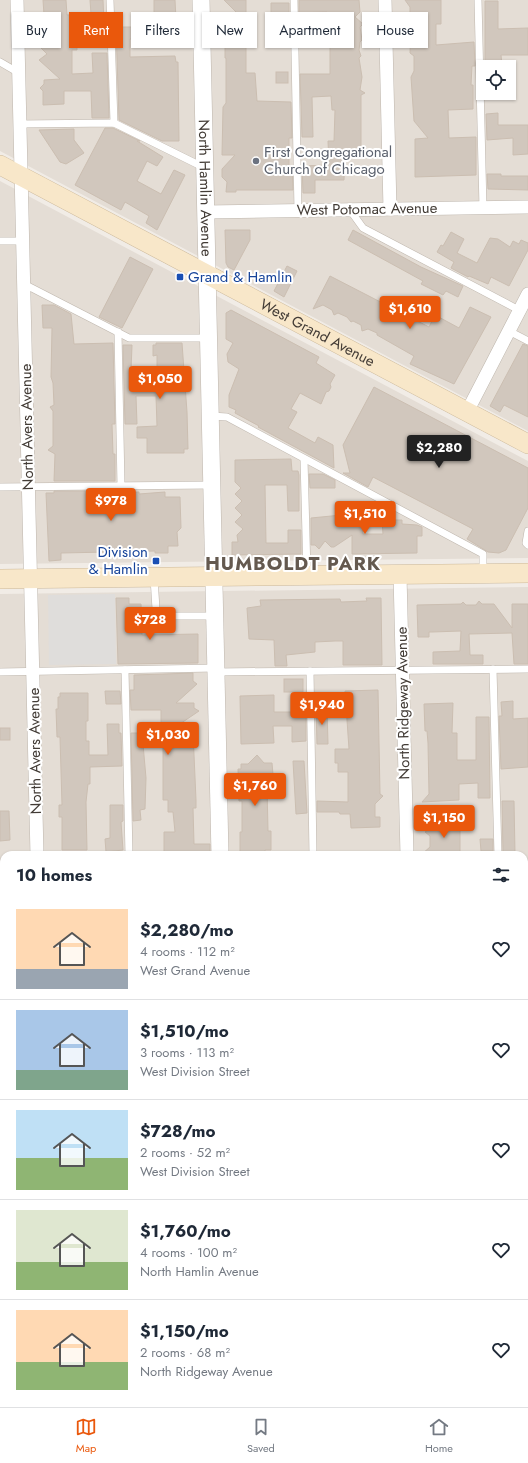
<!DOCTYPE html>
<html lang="en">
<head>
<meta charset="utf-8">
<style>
  body { margin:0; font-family:Jost,sans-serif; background:#f6f6f7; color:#1f2937; height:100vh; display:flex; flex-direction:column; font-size:15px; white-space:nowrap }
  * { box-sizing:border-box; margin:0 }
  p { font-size:13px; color:#747a83 }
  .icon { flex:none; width:22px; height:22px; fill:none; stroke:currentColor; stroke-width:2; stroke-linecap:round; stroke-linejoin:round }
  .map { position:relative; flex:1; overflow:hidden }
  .sheet { position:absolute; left:0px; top:851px; width:528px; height:556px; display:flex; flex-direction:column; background:#fff; border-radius:12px 12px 0 0; box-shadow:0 1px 3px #0004 }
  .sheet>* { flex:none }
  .top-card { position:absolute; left:12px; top:12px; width:504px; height:36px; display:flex; gap:8px }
  .fabs { position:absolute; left:476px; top:60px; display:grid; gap:8px }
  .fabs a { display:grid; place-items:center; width:40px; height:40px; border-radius:0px; background:#fff; box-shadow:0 1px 3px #0004; font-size:20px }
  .price { position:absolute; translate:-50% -34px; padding:0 9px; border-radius:4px; background:#ea580c; color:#fff; font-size:13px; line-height:26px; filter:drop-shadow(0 1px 2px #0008) }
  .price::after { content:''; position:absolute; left:50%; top:24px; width:12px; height:9px; margin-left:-6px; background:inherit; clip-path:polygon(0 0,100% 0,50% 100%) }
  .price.current { background:#222; color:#fff }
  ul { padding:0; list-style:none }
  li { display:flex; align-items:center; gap:12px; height:100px; padding:0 16px }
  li+li { border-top:1px solid #e0e1e3 }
  li span { display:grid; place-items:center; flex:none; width:112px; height:80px; border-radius:0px; color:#555 }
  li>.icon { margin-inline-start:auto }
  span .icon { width:48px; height:48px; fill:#fffc; stroke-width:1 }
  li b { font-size:17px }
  h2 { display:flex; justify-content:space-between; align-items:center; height:48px; padding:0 16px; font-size:17px }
  .pill { padding:0 14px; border-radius:0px; background:#fff; box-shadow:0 1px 3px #0004; font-size:14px; line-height:36px }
  .pill.current { background:#ea580c; color:#fff }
  .tabs { display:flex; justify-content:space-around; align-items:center; height:56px; border-top:1px solid #e0e1e3; background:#fff; font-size:11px; color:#747a83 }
  .tabs a { display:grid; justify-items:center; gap:2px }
  .tabs .current { color:#ea580c }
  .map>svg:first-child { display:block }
  .residential { fill:#e4ddd5; fill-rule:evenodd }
  .parking { fill:#dfdddb }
  .building { fill:#d1c7bd; stroke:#cbbeb1 }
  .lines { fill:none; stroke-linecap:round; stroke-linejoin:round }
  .service-casing { stroke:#beb6ad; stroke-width:8 }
  .minor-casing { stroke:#beb6ad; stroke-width:14 }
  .tertiary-casing { stroke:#beb6ad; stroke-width:18 }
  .secondary-casing { stroke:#ccb99b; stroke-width:20 }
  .service { stroke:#fff; stroke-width:7 }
  .minor { stroke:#fff; stroke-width:13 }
  .tertiary { stroke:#fff; stroke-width:17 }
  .secondary { stroke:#f8e7c9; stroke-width:19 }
  .worship-dot { fill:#6b7280; stroke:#fff; stroke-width:1.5 }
  .transit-dot { fill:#1a4fb4; stroke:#fff; stroke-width:1.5 }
  .labels { text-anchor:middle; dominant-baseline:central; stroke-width:4; stroke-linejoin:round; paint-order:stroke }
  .worship-label { font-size:15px; fill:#5b616d; stroke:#fff; text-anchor:start }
  .street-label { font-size:15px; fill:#433c36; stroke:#fff }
  .transit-label { font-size:15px; fill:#164399; stroke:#fff; text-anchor:start }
  .district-label { font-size:19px; font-weight:bold; letter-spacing:1px; fill:#64594f; stroke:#fff }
</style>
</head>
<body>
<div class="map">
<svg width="528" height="1407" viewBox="0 0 528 1407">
  <rect width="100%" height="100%" fill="#f1ece6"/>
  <g class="residential">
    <path d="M 0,0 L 528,0 L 528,431 L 0,151 ZM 483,67 L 509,67 L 509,93 L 483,93 Z"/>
    <polygon points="0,181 528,461 528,558 0,564"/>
    <polygon points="528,587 528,1301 524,1301 524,855 4,855 4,1306 0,1306 0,594"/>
    <polygon points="524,1324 528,1324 528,1407 0,1407 0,1330 4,1330 4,1403 524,1403"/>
  </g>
  <polygon class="parking" points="115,594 116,664 49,665 48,595"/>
  <g class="building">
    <polygon points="43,0 66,0 67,15 91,14 90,0 103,0 104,23 76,24 77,50 72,50 72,74 93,73 92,53 107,53 109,118 92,118 91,91 64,91 64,104 43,105 43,91 40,88 44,84 44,80 60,79 39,60 47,54 41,48 43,45 43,40 57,39 39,23 44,15"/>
    <polygon points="154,0 175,0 177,38 130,39 130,57 175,56 176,62 178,62 179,141 162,141 119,120 116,27 154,27"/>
    <polygon points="224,0 246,0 246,73 255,73 257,101 291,102 292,138 289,138 289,166 292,166 293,190 236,190 236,192 226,192 227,182 222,177 222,169 235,155 222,155 223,107 226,103 226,58 225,58 225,30 221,30 221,18 242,18"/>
    <polygon points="299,0 359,0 360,12 355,17 363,24 360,27 362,40 360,42 359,50 361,56 359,58 362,77 360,90 365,93 361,95 361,153 345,154 344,180 315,180 315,193 303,193 302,166 329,165 328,141 334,141 335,110 332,110 331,96 312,97 313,137 302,137 300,74 330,74 330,42 300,41 300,31 327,31 327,12 299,13"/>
    <polygon points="405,0 441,0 441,24 436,24 436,45 474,42 475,66 472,66 471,85 473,85 473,109 448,110 449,138 476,137 476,175 415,177 415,139 428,138 414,121 411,77 414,71 414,56 410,53 411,24 407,21 410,18 410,7"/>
    <polygon points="485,1 498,1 498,29 528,28 528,55 501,55 502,65 485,65"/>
    <polygon points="271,3 289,3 289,13 271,14"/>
    <polygon points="275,31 290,31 290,41 276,43"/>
    <rect x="276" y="72" width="12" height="11"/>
    <polygon points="498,113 498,125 528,125 528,154 513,155 513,138 487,140 486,114"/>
    <polygon points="105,128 113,128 140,141 137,141 163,157 157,166 147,161 137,181 161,194 174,170 185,175 157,230 146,223 149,216 125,202 121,210 75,185"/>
    <polygon points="74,129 74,140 84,153 66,164 60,162 39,130"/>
    <polygon points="487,174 501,174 501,176 528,176 528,190 488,189"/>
    <polygon points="225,230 250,230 250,240 234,270 228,267 226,263"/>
    <polygon points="353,230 421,267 463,286 458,297 446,291 443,295 421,284 423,281 348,240"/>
    <polygon points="451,232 464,239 457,253 477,263 490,238 498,239 510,247 513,241 519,244 521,240 528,243 528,250 509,286 491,277 488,284 469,276 468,277 451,268 454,262 437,252 441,245 443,246"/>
    <polygon points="130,257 153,269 122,328 99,317"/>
    <polygon points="287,266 297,271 284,297 274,291"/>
    <polygon points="330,276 429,327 435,315 459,328 470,307 491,317 454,384 410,364 414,356 377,335 377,333 368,329 362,331 361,325 353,321 351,322 347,317 338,313 334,315 332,310 323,305 313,309"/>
    <polygon points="42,305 54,305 71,314 74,344 113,343 115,424 112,424 113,454 115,454 115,481 54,481 55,454 48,450 53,446 53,411 50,407 54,405 53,383 51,377 52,328 43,328"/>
    <polygon points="231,310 319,357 316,363 335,375 330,384 331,387 329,391 326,392 321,404 300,393 291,409 297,412 288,428 315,443 318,437 333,445 334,468 258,427 259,426 235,413 236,410 229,407 229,395 239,369 228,362 227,354 233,343 226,339 226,313"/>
    <polygon points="156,343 182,343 187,412 188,449 184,449 184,453 147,453 147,438 137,438 137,427 157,426 156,396 136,396 137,424 125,424 123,345 132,345 131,371 139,371 139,385 157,385 157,355 153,356 153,345 156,345"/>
    <polygon points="523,344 528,346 528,417 504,405 500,412 490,406"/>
    <polygon points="374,387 528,468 528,508 506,550 499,553 488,552 467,539 473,529 373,477 368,487 343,473 350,473 343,445"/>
    <polygon points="291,459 292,471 298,471 299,475 299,511 288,511 287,485 265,485 266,543 288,543 288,530 301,530 301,554 232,555 232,542 238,542 237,535 243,529 235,522 242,515 235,508 242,501 235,494 241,488 235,482 235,460"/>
    <polygon points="309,474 323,474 335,480 335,488 310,488"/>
    <polygon points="54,491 116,491 116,493 139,492 139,494 165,492 165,497 180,497 181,528 177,532 178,546 168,546 168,553 155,553 155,551 61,553 61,560 49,561 46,493 54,493"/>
    <polygon points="362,513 363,534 383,534 382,520 402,520 402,524 417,525 422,527 422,536 417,536 417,553 352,554 352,535 334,547 331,547 325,541 319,549 315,545 311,545 311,518"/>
    <polygon points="116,598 129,598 129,604 141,604 142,635 198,634 198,663 118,664"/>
    <polygon points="366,598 381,598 382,665 343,665 343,641 335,641 315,642 315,652 286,655 287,666 275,666 274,640 249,639 247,608 261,606 260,600 340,599 341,602 367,601"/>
    <polygon points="479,601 482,604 494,604 512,628 512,604 528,604 528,664 514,664 512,633 469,634 470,655 483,655 483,664 433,664 433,652 460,651 461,631 432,632 429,632 429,637 418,637 417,605 461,604 463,602 466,605 476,605"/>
    <polygon points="193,673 193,681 197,684 176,703 194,703 194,708 199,711 168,732 193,732 196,800 196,808 193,808 194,844 210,844 210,852 197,853 197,855 164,855 164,832 175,832 173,812 168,812 168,800 163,800 163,744 143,744 146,778 145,809 140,810 141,820 133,821 131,733 161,733 161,710 131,710 130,690 134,690 134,675"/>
    <rect x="284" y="679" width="19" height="13"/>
    <polygon points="378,690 380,794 383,796 375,804 375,817 380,817 380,827 351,828 350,814 340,814 339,812 317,812 317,801 348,802 348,772 338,772 338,763 335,763 335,749 349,749 345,691"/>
    <polygon points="105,691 120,691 121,704 106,704"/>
    <polygon points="60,693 88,693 88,721 86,721 86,741 89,741 89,755 108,755 107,724 119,724 119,733 121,733 122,766 90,767 90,784 88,784 86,802 87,850 62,850 62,817 59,817 59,805 62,805 60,737 57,737 56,709 58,709 58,697 60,697"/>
    <polygon points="274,695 274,712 306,712 306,741 292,742 292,726 273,726 274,743 241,744 240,696"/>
    <polygon points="513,701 513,719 528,718 528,767 501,769 499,716 502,716 501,702"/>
    <polygon points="453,703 452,733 457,733 457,760 476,760 476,717 489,717 490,798 478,798 478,783 459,784 459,800 422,802 429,794 428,743 427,731 425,731 424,704"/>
    <polygon points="316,708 327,708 328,744 317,744"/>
    <rect x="0" y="728" width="10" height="12"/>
    <polygon points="257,755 264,763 272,763 274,786 267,786 268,831 271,831 271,850 265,850 265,855 240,855 240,832 242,832 242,801 239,801 238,769 241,769 241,764 248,764"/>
    <polygon points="293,761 304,761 307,813 296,814"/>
    <polygon points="502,801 514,801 515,854 503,854"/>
    <polygon points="110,805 123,805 123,821 121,822 123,850 106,852 105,839 110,838"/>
    <polygon points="0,811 9,811 10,840 0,841"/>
    <polygon points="460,823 460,853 422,854 430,847 430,836 425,832 430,829 430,824"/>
    <polygon points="480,839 493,839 493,851 481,851"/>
  </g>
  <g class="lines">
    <g class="service-casing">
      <g id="service">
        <polyline points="110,0 114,123"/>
        <polyline points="294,0 298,211"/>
        <polyline points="478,0 483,208"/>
        <polyline points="0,62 19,73"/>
        <polyline points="20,124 114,123 205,168"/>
        <polyline points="350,210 363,228 519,310"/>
        <polyline points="0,241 23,241"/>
        <polyline points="24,284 129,338 208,338"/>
        <polyline points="509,331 528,341"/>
        <polyline points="118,332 121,486"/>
        <polyline points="211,416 227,417 483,554 483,573"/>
        <polyline points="304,459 307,574"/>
        <polyline points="0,487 212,485"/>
        <polyline points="528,531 526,543 528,545"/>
        <polyline points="154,578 156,609 161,616 215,616"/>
        <polyline points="493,669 498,855"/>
        <polyline points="125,670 129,855"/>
        <polyline points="310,671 313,855"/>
        <polyline points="0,672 216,668"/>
        <polyline points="216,672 528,669"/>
        <polyline points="142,1403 142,1407"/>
        <polyline points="327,1403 327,1407"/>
        <polyline points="512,1403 513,1407"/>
      </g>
    </g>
    <g class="minor-casing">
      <g id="minor">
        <polyline points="17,0 37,855"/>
        <polyline points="385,0 390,209"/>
        <polyline points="206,212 528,207"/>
        <polyline points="467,412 528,294"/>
        <polyline points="400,575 407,855"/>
        <polyline points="524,941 528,941"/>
        <polyline points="0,948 4,948"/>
        <polyline points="49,1403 49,1407"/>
        <polyline points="419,1403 419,1407"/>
      </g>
    </g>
    <g class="tertiary-casing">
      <g id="tertiary">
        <path id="s1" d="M 201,0 L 220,855"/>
        <polyline points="524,1313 528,1313"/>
        <polyline points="0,1319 4,1319"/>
        <polyline points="232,1403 232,1407"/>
      </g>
    </g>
    <g class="secondary-casing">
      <g id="secondary">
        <path id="s2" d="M 0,165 L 528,444"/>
        <polyline points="0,579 528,573"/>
      </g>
    </g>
    <use href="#service" class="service"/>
    <use href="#minor" class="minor"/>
    <use href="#tertiary" class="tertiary"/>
    <use href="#secondary" class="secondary"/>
  </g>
  <circle class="worship-dot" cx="256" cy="161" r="4"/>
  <g class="transit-dot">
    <rect x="176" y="273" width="8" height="8" rx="2"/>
    <rect x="152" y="557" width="8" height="8" rx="2"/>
  </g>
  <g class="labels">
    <g class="worship-label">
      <text x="264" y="152">First Congregational<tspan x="264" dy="17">Church of Chicago</tspan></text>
    </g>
    <g class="street-label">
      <text stroke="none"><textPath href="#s1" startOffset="188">North Hamlin Avenue</textPath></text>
      <text transform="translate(367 209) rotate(-1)">West Potomac Avenue</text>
      <text stroke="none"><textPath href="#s2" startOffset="359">West Grand Avenue</textPath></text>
      <text transform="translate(27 427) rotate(-91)">North Avers Avenue</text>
      <text transform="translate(403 703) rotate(-91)">North Ridgeway Avenue</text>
      <text transform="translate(35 751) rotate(-91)">North Avers Avenue</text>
    </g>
    <g class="transit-label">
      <text x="188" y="277">Grand &amp; Hamlin</text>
      <text x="148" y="552" text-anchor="end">Division<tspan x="148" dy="17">&amp; Hamlin</tspan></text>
    </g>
    <g class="district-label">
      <text x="293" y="563">HUMBOLDT PARK</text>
    </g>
  </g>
</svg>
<div class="fabs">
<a><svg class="icon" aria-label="locate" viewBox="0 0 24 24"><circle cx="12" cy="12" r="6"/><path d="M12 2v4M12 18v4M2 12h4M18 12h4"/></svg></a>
</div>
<b class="price" style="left:410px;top:330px">$1,610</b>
<b class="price" style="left:160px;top:400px">$1,050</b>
<b class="price current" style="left:439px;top:469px">$2,280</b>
<b class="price" style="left:111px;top:522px">$978</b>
<b class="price" style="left:365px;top:535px">$1,510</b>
<b class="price" style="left:150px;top:641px">$728</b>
<b class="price" style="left:322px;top:726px">$1,940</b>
<b class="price" style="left:168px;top:756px">$1,030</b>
<b class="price" style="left:255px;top:807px">$1,760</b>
<b class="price" style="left:444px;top:839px">$1,150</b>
<div class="top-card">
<a class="pill">Buy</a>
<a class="pill current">Rent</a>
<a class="pill">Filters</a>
<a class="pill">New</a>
<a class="pill">Apartment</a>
<a class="pill">House</a>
</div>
<section class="sheet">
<h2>10 homes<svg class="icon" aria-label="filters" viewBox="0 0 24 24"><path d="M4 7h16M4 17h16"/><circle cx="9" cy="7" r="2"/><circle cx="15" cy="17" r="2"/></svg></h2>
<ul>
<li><span style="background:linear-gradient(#ffd9b3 75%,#9aa5b1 0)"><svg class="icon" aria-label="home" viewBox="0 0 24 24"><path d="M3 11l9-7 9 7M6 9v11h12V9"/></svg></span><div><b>$2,280/mo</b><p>4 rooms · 112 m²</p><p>West Grand Avenue</p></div><svg class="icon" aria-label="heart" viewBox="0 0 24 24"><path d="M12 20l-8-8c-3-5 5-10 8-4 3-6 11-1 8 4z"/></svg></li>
<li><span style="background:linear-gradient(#a9c7e8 75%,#7fa58c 0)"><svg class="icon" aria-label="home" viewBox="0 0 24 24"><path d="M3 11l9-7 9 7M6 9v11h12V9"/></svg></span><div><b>$1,510/mo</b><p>3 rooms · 113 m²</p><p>West Division Street</p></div><svg class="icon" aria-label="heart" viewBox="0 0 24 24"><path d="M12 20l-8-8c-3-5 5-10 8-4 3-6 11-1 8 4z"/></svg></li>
<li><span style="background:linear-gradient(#bfe0f5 60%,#8fb573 0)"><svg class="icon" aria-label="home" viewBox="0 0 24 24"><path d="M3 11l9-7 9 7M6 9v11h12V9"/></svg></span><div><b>$728/mo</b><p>2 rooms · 52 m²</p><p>West Division Street</p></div><svg class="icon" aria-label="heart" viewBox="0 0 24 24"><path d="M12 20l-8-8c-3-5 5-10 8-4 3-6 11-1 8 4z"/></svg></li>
<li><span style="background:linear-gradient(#dfe7d0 65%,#8fb573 0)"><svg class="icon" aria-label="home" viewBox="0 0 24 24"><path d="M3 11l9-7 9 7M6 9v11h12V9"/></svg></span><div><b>$1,760/mo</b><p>4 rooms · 100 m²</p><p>North Hamlin Avenue</p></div><svg class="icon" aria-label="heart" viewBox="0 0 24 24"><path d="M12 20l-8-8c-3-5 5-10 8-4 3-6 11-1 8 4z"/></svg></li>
<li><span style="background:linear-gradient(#ffd9b3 65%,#8fb573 0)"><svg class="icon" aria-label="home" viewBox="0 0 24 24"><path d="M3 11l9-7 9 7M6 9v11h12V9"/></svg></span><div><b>$1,150/mo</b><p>2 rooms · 68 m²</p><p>North Ridgeway Avenue</p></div><svg class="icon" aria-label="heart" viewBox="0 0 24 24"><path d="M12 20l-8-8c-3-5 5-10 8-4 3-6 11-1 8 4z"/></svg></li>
</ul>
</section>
</div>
<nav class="tabs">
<a class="current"><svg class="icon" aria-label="map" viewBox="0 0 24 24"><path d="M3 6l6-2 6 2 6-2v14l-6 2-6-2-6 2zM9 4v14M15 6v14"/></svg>Map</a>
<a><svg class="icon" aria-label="saved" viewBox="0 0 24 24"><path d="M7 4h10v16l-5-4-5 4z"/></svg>Saved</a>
<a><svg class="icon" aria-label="home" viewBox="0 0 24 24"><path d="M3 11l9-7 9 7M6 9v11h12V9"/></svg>Home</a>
</nav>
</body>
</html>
